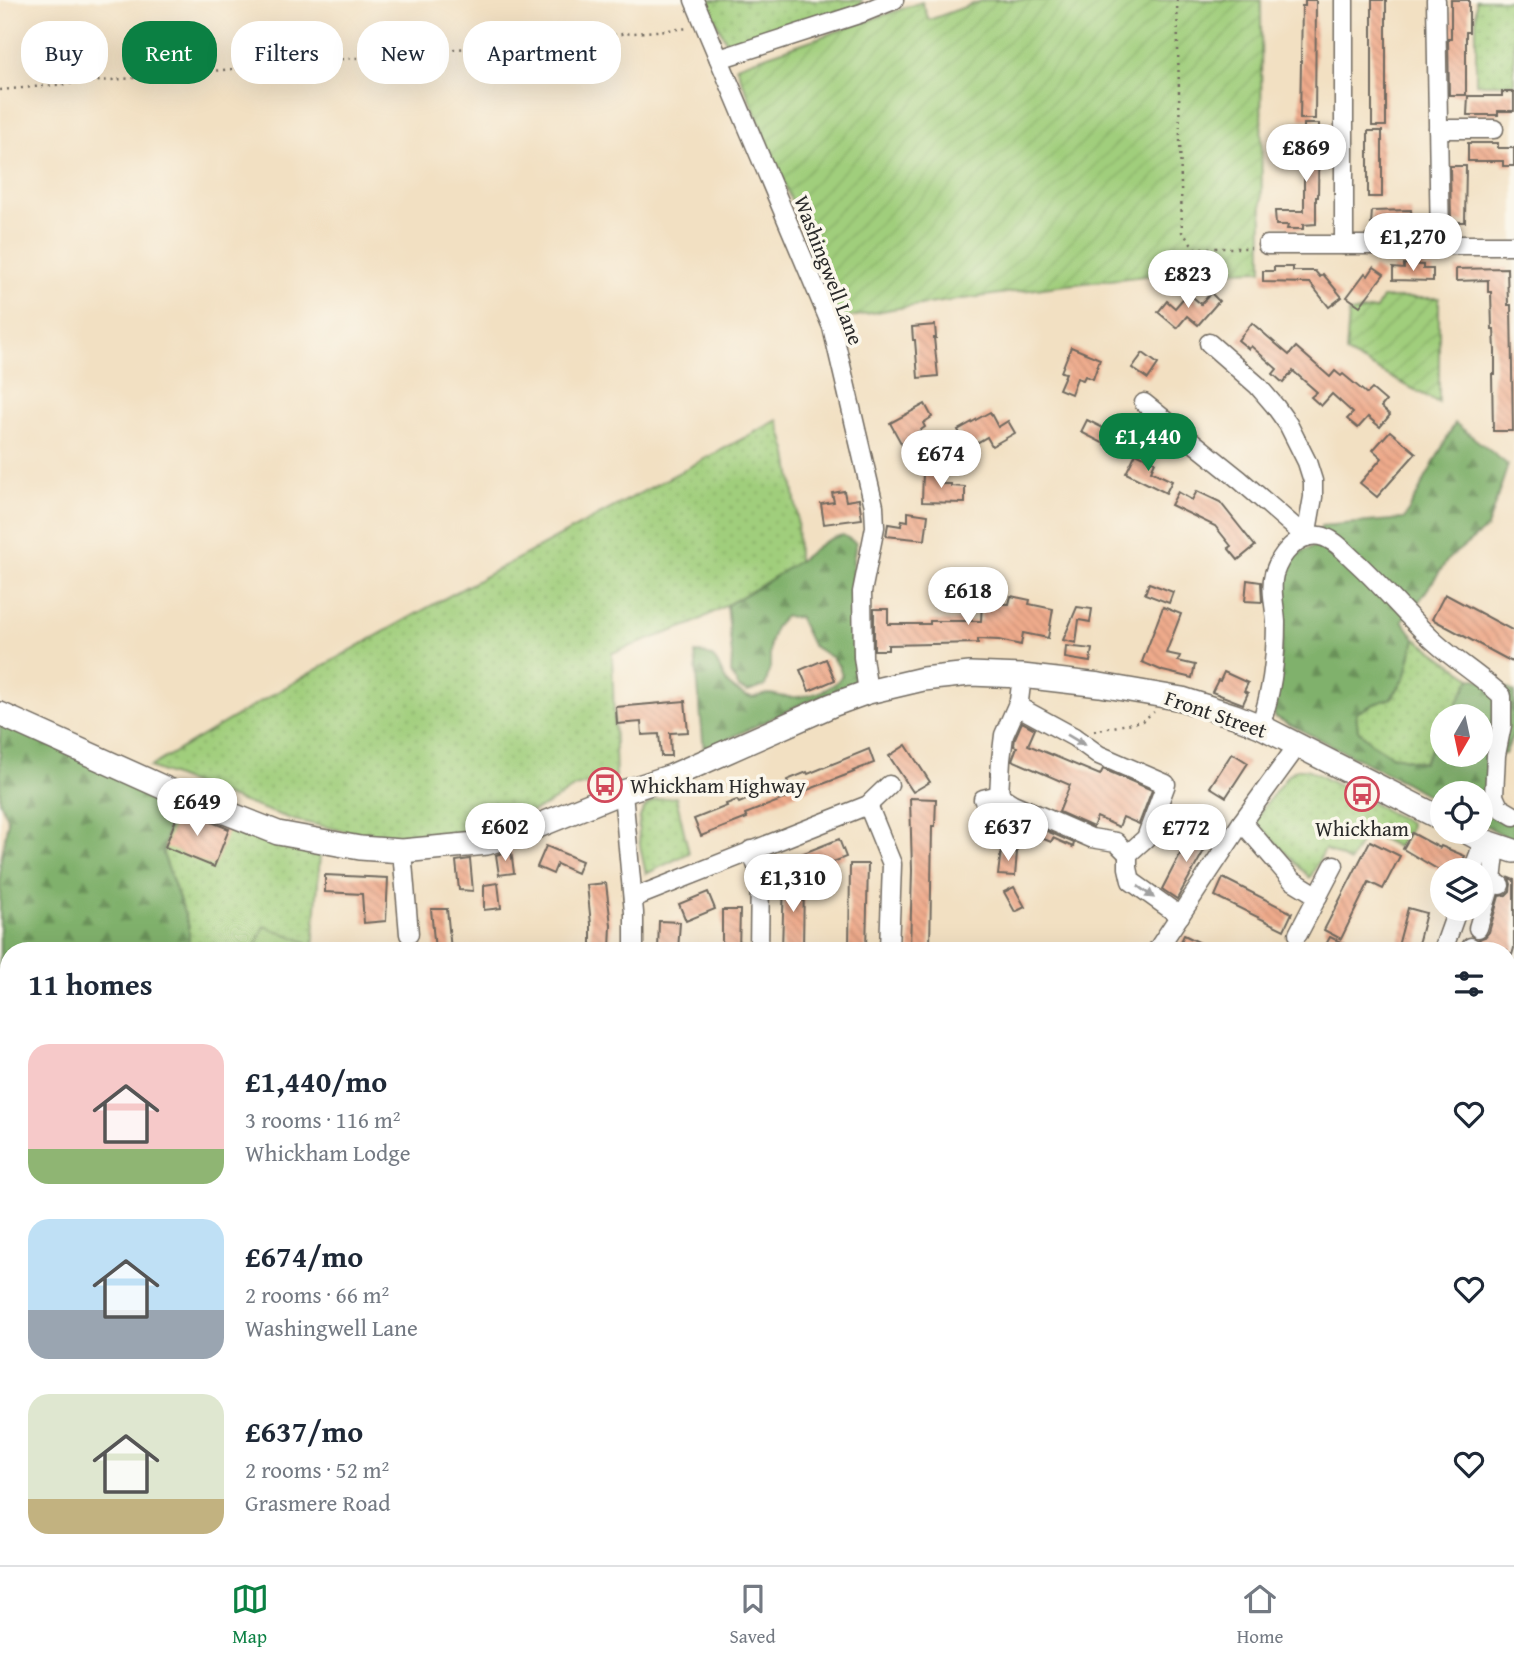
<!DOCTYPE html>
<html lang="en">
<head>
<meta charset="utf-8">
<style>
  body { margin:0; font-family:"Gentium Book Plus",serif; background:#f2f2f3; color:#1f2937; height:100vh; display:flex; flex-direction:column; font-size:26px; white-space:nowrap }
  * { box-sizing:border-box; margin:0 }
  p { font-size:23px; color:#747a83 }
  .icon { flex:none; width:38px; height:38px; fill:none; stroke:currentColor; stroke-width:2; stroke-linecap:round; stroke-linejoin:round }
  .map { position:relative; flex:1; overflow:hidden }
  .details { position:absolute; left:0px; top:942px; width:1516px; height:625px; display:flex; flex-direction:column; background:#fff; border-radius:28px 28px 0 0; box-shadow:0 7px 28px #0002 }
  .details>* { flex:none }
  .guide { position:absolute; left:21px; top:21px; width:700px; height:63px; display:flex; gap:14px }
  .needle { width:46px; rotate:189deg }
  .fabs { position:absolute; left:1430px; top:704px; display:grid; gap:14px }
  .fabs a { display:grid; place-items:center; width:63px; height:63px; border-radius:50%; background:#fff; box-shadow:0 7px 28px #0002; font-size:35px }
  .price { position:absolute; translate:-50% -60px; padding:0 16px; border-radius:24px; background:#fff; color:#222; font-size:23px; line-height:46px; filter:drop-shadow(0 2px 4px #0008) }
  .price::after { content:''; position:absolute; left:50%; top:42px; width:21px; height:16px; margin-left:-10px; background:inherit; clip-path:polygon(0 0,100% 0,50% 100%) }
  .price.current { background:#0b8043; color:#fff }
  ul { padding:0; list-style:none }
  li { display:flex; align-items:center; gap:21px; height:175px; padding:0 28px }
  li span { display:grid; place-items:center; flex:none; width:196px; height:140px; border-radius:21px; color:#555 }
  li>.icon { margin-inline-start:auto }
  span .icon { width:84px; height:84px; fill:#fffc; stroke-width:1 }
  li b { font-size:30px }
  h2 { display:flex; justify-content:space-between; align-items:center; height:84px; padding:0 28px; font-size:30px }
  .tag { padding:0 24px; border-radius:28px; background:#fff; box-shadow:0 7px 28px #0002; font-size:24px; line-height:63px }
  .tag.current { background:#0b8043; color:#fff }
  .menu { display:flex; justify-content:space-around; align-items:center; height:98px; border-top:2px solid #e0e1e3; background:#fff; font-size:19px; color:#747a83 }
  .menu a { display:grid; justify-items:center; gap:4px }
  .menu .current { color:#0b8043 }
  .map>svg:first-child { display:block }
  .grass { fill:url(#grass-dots); stroke:#667c54; stroke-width:2 }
  .forest { fill:url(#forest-firs); stroke:#566e4c; stroke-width:2 }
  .park { fill:#a0ce7c; stroke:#667c54; stroke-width:2 }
  .garden { fill:url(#garden-furrows); stroke:#667c54; stroke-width:2 }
  .building { fill:url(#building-back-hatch) }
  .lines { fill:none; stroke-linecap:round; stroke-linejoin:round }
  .minor-casing { stroke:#716a60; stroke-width:21 }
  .major-casing { stroke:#716a60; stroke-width:26 }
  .path { stroke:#716a60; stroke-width:2.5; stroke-dasharray:2 5; stroke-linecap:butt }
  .minor { stroke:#fff; stroke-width:18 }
  .major { stroke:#fff; stroke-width:23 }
  .oneway { fill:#a0a0a0 }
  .labels { text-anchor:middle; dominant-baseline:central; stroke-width:7; stroke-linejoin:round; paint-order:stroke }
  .street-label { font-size:21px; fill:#2b2b2b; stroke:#fbf7ec }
  .poi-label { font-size:21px; fill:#2b2b2b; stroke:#fbf7ec; text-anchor:start }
</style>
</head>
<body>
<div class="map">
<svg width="1514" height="1565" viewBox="0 0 1514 1565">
  <defs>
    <pattern id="grass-dots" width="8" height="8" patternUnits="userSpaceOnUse" patternTransform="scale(1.75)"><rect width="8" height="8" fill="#a0ce7c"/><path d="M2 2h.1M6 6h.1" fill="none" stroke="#8ab16b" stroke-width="1.8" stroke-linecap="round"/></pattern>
    <pattern id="forest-firs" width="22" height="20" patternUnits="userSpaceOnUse" patternTransform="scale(1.75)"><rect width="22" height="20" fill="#80b16c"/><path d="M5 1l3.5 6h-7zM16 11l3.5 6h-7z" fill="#699059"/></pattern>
    <pattern id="garden-furrows" width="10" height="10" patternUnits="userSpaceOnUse" patternTransform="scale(1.75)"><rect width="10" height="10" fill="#a0ce7c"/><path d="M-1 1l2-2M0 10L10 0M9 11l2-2" fill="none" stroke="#8ab16b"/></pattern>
    <pattern id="building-back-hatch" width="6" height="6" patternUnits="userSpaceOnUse" patternTransform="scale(1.75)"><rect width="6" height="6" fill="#eeaa8b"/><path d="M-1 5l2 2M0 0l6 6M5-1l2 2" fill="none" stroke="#cc9278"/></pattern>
  </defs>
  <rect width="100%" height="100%" fill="#fbf7ec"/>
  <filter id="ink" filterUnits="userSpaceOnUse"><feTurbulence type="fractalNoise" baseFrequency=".0143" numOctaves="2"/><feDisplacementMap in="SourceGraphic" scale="14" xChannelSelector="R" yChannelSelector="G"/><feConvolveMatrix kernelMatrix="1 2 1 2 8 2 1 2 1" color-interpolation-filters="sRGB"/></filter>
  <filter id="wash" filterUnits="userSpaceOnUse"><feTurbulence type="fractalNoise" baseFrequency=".00686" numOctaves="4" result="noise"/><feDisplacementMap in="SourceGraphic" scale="28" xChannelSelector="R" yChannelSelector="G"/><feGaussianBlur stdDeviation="1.57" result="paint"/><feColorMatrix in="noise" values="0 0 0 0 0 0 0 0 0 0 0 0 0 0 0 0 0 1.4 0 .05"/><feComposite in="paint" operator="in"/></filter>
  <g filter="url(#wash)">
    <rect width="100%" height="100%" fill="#f2e0c2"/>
    <g class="grass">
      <polygon points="706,0 862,0 860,6 729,48"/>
      <rect x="1476" y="0" width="38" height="84"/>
      <path d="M 778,420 L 788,454 L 797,512 L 798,562 L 754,590 L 692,624 L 612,653 L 616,777 L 575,787 L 548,804 L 489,832 L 428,840 L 368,836 L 294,820 L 215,792 L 150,767 C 355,643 567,532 778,420 Z"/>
      <polygon points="1415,638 1471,678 1450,716 1442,716 1442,730 1423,763 1391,755 1370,742 1358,731 1356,713 1374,704 1392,698 1405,678"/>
      <polygon points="1297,769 1307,769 1410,823 1409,830 1397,847 1366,831 1350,862 1325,849 1310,878 1254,820 1288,775"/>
      <path d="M 676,797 L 689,853 L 646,874 C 642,853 628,814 653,801 C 659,798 669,798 676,797 Z"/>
      <polygon points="178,800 267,837 320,855 313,950 189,950 189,927 163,854 166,835"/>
      <polygon points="9,1492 9,1558 163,1558 159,1565 0,1565 0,1496"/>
    </g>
    <g class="forest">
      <path d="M 1455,423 L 1508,465 L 1487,528 L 1449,558 L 1415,607 L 1402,620 L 1415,638 L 1405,678 L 1391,698 L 1374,704 L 1356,713 L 1358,730 L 1370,742 L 1391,755 L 1423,763 L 1442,730 L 1442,754 L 1480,754 L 1480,716 L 1450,716 L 1471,678 L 1496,683 L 1514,692 L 1514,733 L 1505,754 L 1491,754 L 1487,800 L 1489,808 L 1514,825 L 1514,841 L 1481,823 L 1480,793 L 1442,793 L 1442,804 L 1404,782 L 1275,717 L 1273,709 C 1277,680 1281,651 1284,622 C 1285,605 1280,585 1287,568 C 1292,555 1303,550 1316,546 L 1321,526 L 1404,519 Z"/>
      <path d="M 843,535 L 856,543 L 853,560 L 853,633 L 859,664 L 853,683 L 840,691 L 803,703 L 704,751 L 695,653 C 721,653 716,667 728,684 C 732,688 740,693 746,696 C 754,700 759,695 767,694 C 774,694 781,697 789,697 C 806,698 833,691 842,675 L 839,666 L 832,658 L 812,645 L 799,618 L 785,616 L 775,627 L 770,644 L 770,668 L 765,686 L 748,692 L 739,688 L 731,673 L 732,656 L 727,605 C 751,592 774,578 797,562 C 817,549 818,541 843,535 Z"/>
      <polygon points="0,722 178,800 166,835 163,854 189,927 189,950 9,950 9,1122 0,1125 0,865 8,821 0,801"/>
    </g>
    <polygon class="park" points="264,926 307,942 304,950 255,950"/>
    <g class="garden">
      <polygon points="984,0 1261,0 1262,270 1178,272 1050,287 892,309 840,319 736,66 922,2 929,20"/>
      <polygon points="1382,298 1439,298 1439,403 1346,353 1349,313 1376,309"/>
    </g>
    <g id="blocks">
      <g class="building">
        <polygon points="1305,0 1316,0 1315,119 1300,119 1302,6 1305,6"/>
        <rect x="1372" y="0" width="14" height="126"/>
        <polygon points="1451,0 1469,0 1469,32 1466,32 1466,95 1449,95 1448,39 1451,39"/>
        <polygon points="1502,92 1514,92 1514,111 1498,111 1498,115 1467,115 1468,96 1502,96"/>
        <polygon points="1304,124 1319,124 1318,197 1316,197 1316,224 1303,225 1303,229 1287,229 1288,225 1276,225 1275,211 1304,211"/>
        <rect x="1368" y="131" width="14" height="66"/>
        <polygon points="1468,143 1498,143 1498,148 1514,148 1514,166 1503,166 1503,161 1468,161"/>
        <polygon points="1450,166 1466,166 1465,222 1451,222"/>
        <polygon points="1411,210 1412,224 1399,224 1399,229 1383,229 1383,224 1371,224 1372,211"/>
        <polygon points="1404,264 1423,265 1423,269 1433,269 1433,281 1393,280 1393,268 1404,269"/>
        <polygon points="1274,267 1293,267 1293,271 1315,271 1320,277 1323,274 1342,297 1329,307 1310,283 1263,282 1263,271 1274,271"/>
        <polygon points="1374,267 1384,274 1360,306 1347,297 1365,273 1368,276"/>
        <polygon points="1507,268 1508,305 1511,305 1513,431 1493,431 1492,374 1495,374 1495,351 1494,329 1492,329 1491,292 1488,292 1488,280 1456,281 1456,269"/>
        <polygon points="1188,293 1201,304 1211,293 1219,301 1198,325 1187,316 1177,328 1158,312 1167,301 1175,308"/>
        <polygon points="1252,323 1289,355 1296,347 1330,377 1335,371 1341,376 1343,374 1367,394 1372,389 1386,401 1381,407 1390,415 1380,427 1368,417 1358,428 1347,419 1353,413 1332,394 1321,406 1311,397 1317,392 1293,371 1283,383 1273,374 1277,369 1251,346 1249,349 1238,340"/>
        <polygon points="935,325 936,338 934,338 938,376 918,378 915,340 913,340 912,327"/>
        <polygon points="1071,347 1100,359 1093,379 1085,376 1083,380 1077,378 1071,394 1059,389 1066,373 1061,372"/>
        <polygon points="1143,353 1158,364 1148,379 1132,368"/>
        <polygon points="925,404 932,417 923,423 925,427 918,432 925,444 907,454 890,423"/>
        <polygon points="990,412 998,427 1008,421 1015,433 992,446 987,437 968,448 958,430"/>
        <polygon points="1087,420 1109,431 1113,423 1130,432 1120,452 1081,432"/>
        <polygon points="1390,431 1416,453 1377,497 1360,483 1382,458 1373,450"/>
        <polygon points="1136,453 1155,462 1151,471 1172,481 1166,493 1126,473"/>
        <polygon points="923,472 942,473 942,484 951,484 951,486 965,487 965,503 922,502"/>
        <polygon points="844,491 846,501 859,499 862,519 824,524 821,504 834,502 832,493"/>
        <polygon points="1197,491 1220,502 1255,546 1238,560 1228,548 1231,546 1215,526 1171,505 1178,492 1192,500"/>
        <polygon points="908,512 928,515 925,540 886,536 888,524 901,526 902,520 908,521"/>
        <polygon points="1247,580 1261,582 1262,602 1245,601"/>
        <polygon points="1149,583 1173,592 1169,603 1145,594"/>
        <polygon points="1445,594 1514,631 1514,663 1432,619"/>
        <polygon points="1011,596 1030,600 1029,604 1053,609 1048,638 1023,633 1021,645 999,640 978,639 978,643 888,645 888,650 874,650 874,609 888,609 888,624 930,624 930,621 981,621 982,603 1009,604"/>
        <polygon points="1077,607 1092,609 1090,622 1079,620 1076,643 1063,640"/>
        <polygon points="1163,607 1181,614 1166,653 1180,656 1178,661 1195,665 1192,678 1163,671 1142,662"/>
        <polygon points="1066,646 1092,649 1090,662 1065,658"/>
        <polygon points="826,659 835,680 809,691 800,670"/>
        <polygon points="1224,672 1248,683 1244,691 1248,693 1243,704 1212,692 1218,680 1220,681"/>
        <polygon points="685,701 688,732 670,733 671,756 661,756 659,734 642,735 641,722 617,724 616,707"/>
        <polygon points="1022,722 1035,729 1028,745 1100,775 1103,769 1152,790 1139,824 1123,817 1119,827 1097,817 1093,827 1059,812 1070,785 1012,760 1017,747 1014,746 1015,738"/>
        <polygon points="906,745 930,782 913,792 889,756"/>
        <polygon points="869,749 874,763 853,771 854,772 745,814 747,818 701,836 694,819 727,806 726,804 737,800 739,803 788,783 787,780 807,772 808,774"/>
        <polygon points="1232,753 1248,763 1226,797 1210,787"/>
        <polygon points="910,798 936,799 935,826 932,826 930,950 910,950 912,870"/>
        <polygon points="180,809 229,829 214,867 165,847"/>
        <polygon points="999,809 1008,814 1074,843 1073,847 1053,838 1051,842 995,819"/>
        <polygon points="1192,831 1210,840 1177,899 1162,889"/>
        <polygon points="1412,833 1440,848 1441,846 1465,856 1459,870 1439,870 1403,849"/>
        <polygon points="839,839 846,857 803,874 797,857 802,855 801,854"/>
        <polygon points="1370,841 1400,856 1383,889 1369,882 1341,939 1324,930"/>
        <polygon points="546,846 582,861 577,873 557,864 553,874 537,867"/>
        <polygon points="511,850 514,873 499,875 496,855"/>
        <polygon points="1001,850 1017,852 1015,876 998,875"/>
        <polygon points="470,859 473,891 459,890 456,861"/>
        <polygon points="850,864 868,864 866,950 849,950"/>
        <polygon points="325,875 388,878 386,921 364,923 362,894 325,892"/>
        <polygon points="784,878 804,878 803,950 782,950"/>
        <polygon points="1223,878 1292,913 1284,930 1215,896"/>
        <polygon points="1509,878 1514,880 1514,948 1512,955 1507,953 1507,950 1482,950 1482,944 1479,939 1485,937 1489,932 1499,896 1506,895 1510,891 1511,884"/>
        <polygon points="498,883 501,908 484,910 484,885"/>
        <polygon points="606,883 611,925 610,950 591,950 591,924 587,885"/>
        <polygon points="1014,887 1025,907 1015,912 1004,892"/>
        <polygon points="708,892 715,909 686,921 679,904"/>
        <polygon points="1408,908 1426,913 1417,948 1413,947 1412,950 1397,950"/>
        <polygon points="431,909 447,909 451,950 435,950"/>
        <polygon points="722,910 740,910 739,950 722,950"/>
        <polygon points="659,921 680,922 678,950 658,950"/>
        <polygon points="1184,935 1215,950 1177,950"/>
        <polygon points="1330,937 1357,950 1323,950"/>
      </g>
    </g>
  </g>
  <g filter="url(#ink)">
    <use href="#blocks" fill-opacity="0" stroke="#716a60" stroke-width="2"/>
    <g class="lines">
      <g class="minor-casing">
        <g id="minor">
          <polyline points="694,0 832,327 874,506 875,527 862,592 863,657 868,692"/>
          <polyline points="1344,0 1344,245"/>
          <polyline points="1436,0 1440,245"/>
          <polyline points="719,59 862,13 894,0"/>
          <polyline points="1438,129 1494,129"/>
          <polyline points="1267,245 1514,245"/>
          <polyline points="1209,343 1257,385 1275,406 1288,424 1307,462 1313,481 1313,497 1306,537"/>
          <polyline points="1144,403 1240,480 1306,537"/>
          <polyline points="1017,706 1074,737 1099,755 1166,784 1146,838 1128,854 1128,868 1131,881 1180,916"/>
          <path d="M 1260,726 C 1272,693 1276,657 1276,622 C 1275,606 1270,589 1274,574 C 1280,555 1298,532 1320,536 C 1333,538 1344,551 1354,560 C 1383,586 1407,617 1436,643 C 1457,662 1482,677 1502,696 L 1502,725 L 1496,755 L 1494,796 L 1499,807 L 1514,816"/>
          <polyline points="623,793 634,913 634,950"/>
          <polyline points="999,795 1013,804 1091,838 1116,842 1128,854"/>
          <polyline points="983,799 999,795 1001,760 1004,735 1019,701 1022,676"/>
          <polyline points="868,805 892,864 889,950"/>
          <polyline points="1242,822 1292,880 1318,896"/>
          <polyline points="1496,845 1492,881 1500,885"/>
          <polyline points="751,850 760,875 759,950"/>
          <polyline points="402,851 409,934"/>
          <polyline points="1473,870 1484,841"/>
          <polyline points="633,898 868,805 889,785"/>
          <polyline points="1478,928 1492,881"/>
          <polyline points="1298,934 1334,865"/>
          <polyline points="1157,950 1242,822 1298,745"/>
          <polyline points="1443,950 1458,908"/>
          <polyline points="1470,950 1471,947"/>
          <polyline points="1507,977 1514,973"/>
          <polyline points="1507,1364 1514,1365"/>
          <polyline points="807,1558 871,1565"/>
          <polyline points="907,1565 915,1558"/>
          <polyline points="1061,1565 1066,1558"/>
          <polyline points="1250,1565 1251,1558"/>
          <polyline points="1397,1565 1398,1558"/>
        </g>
      </g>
      <g class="major-casing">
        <g id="major">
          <polyline points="0,714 169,790 278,833 360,848 402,851 487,843 533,828 614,795 672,776 832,705 868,692 923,679 970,674 1022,676 1100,685 1182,699 1235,716 1260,726 1442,819"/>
          <polyline points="1465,831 1484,841 1514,851"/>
        </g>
      </g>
      <g class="path">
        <polyline points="1177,0 1182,232 1195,248 1251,248"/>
        <polyline points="0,90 690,28"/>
        <polyline points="1094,731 1142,721 1154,712"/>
        <polyline points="0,1537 9,1533"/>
      </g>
      <use href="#minor" class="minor"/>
      <use href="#major" class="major"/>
    </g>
    <defs><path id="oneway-solid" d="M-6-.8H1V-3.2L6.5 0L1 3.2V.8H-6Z" transform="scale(1.75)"/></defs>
    <g class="oneway">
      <use href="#oneway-solid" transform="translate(1076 740) rotate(31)"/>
      <use href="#oneway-solid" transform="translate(1146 892) rotate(36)"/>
    </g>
  </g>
  <defs>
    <g id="bus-ring" transform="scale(1.75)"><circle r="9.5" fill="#fbf7ec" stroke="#d1495b" stroke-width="1.5"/><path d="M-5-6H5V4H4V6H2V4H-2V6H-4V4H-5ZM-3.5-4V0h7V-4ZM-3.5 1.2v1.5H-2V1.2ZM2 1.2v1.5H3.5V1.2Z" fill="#d1495b"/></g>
  </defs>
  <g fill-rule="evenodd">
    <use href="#bus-ring" x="605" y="785"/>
    <use href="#bus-ring" x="1362" y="794"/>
  </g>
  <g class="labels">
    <g class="street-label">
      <text transform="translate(829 270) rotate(69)">Washingwell Lane</text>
      <text transform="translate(1216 714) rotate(19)">Front Street</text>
    </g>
    <g class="poi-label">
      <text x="630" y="785">Whickham Highway</text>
      <text x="1362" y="828" text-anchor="middle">Whickham</text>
    </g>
  </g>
</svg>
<div class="fabs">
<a><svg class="needle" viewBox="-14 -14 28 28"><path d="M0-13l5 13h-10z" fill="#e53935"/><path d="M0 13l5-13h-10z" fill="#747a83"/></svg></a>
<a><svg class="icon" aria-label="locate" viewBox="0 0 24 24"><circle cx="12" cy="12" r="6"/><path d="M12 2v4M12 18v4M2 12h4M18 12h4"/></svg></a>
<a><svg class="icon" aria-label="layers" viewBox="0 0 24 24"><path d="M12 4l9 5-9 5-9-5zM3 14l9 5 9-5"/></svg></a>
</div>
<b class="price" style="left:1306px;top:184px">£869</b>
<b class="price" style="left:1413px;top:273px">£1,270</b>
<b class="price" style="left:1188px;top:310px">£823</b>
<b class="price current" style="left:1148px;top:473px">£1,440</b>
<b class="price" style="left:941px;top:490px">£674</b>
<b class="price" style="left:968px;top:627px">£618</b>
<b class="price" style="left:197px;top:838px">£649</b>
<b class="price" style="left:505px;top:863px">£602</b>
<b class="price" style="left:1008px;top:863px">£637</b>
<b class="price" style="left:1186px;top:864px">£772</b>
<b class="price" style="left:793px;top:914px">£1,310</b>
<div class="guide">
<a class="tag">Buy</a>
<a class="tag current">Rent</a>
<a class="tag">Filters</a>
<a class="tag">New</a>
<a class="tag">Apartment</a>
</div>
<section class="details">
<h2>11 homes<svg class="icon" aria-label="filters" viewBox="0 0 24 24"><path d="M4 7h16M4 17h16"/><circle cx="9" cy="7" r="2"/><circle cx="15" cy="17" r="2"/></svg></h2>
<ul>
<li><span style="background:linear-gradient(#f6c9c9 75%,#8fb573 0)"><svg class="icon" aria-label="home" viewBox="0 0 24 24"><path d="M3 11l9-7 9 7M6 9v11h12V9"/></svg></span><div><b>£1,440/mo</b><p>3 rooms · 116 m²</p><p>Whickham Lodge</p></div><svg class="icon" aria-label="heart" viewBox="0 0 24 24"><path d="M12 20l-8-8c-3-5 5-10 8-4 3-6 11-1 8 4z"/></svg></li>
<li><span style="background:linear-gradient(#bfe0f5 65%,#9aa5b1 0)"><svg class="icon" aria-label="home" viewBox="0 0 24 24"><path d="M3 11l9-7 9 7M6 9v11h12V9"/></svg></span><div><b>£674/mo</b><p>2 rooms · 66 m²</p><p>Washingwell Lane</p></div><svg class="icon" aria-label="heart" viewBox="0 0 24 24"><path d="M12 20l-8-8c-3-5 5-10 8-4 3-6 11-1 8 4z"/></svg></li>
<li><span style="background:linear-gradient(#dfe7d0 75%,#c2b280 0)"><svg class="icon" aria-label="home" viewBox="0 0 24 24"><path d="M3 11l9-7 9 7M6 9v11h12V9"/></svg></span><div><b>£637/mo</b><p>2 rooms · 52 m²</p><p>Grasmere Road</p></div><svg class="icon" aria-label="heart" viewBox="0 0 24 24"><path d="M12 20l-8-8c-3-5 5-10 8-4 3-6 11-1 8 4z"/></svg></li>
</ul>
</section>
</div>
<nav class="menu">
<a class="current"><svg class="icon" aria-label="map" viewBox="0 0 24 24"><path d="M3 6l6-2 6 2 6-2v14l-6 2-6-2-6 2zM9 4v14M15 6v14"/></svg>Map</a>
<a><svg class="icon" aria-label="saved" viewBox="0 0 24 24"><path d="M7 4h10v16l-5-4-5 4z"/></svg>Saved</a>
<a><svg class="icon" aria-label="home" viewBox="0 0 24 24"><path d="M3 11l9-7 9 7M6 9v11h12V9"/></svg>Home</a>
</nav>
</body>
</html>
